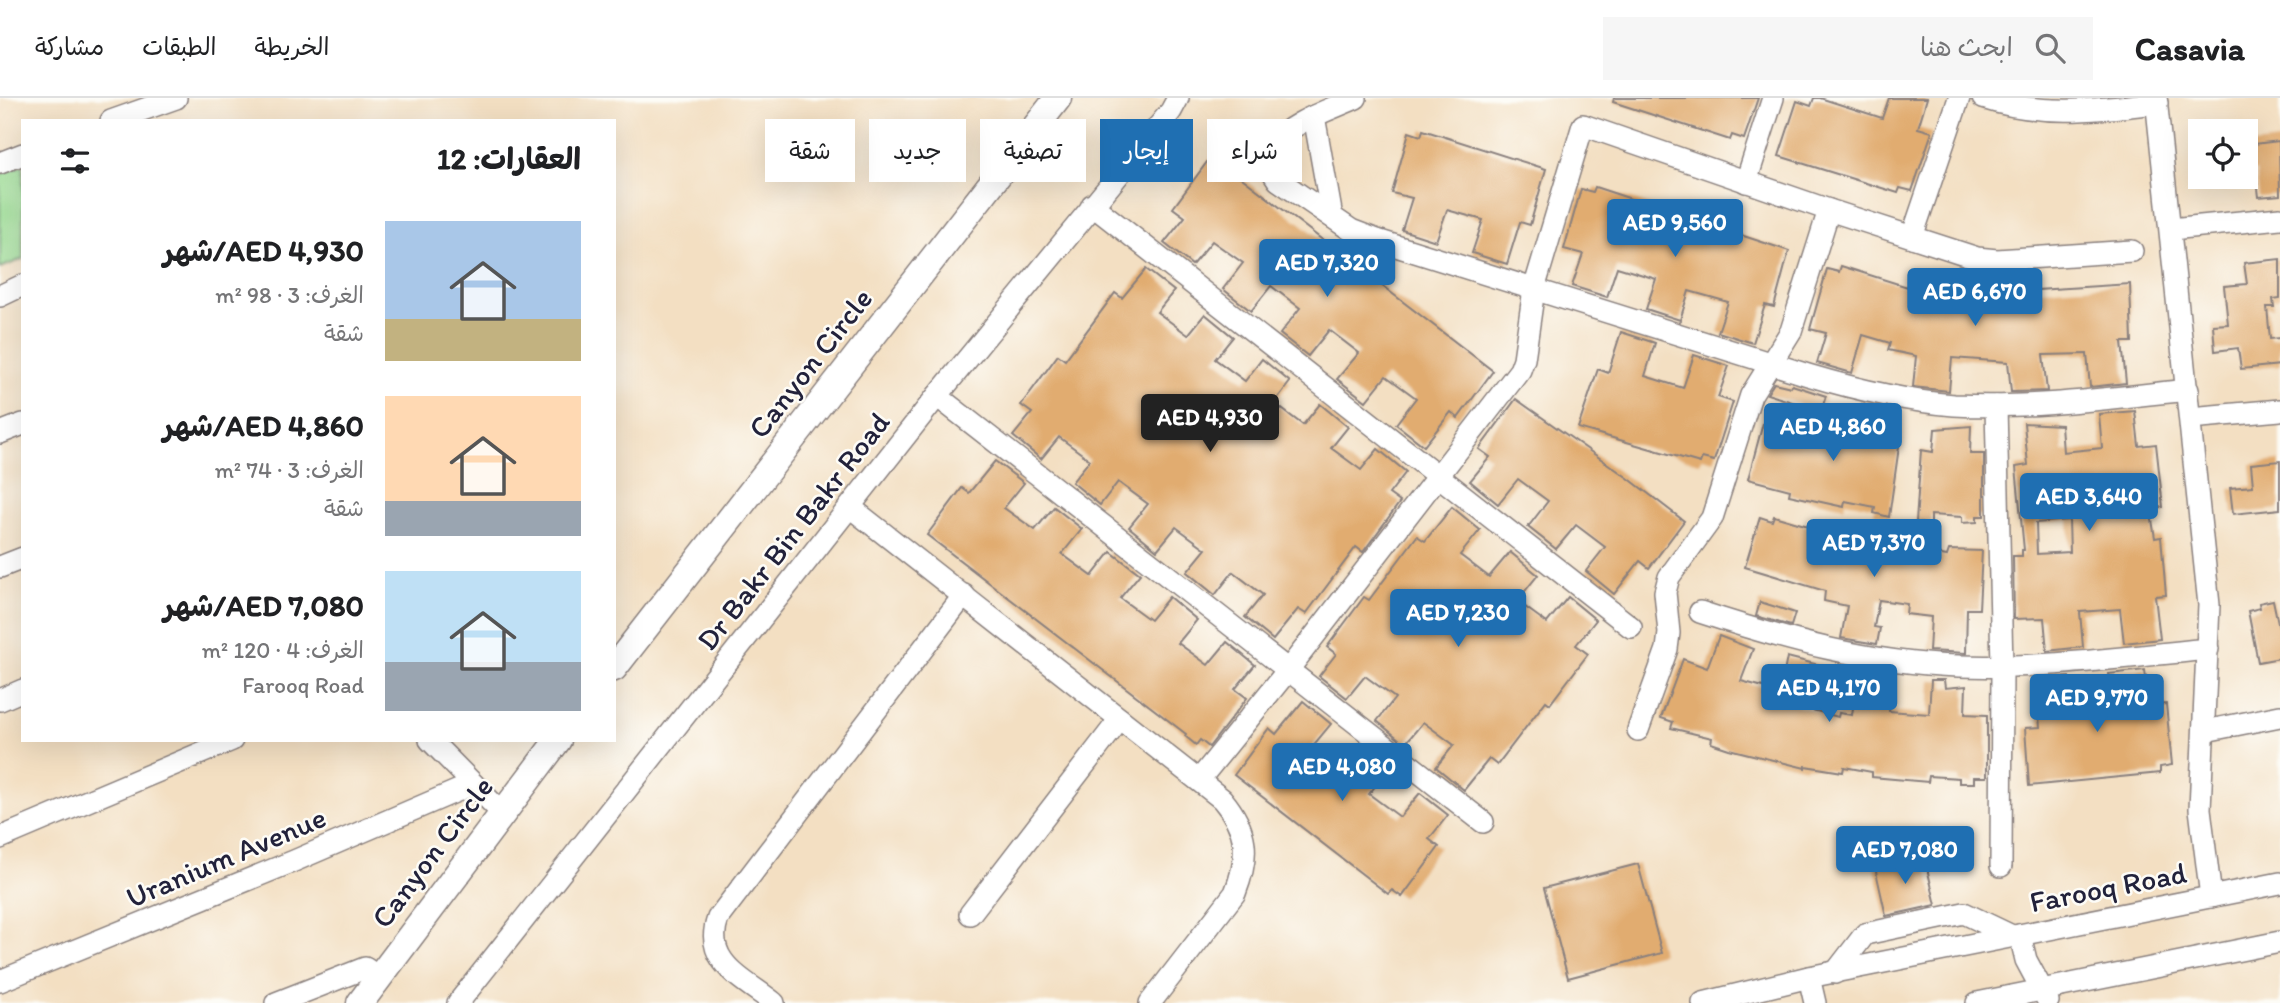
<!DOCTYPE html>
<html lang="ar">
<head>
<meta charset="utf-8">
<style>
  body { margin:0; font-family:Itim,"Playpen Sans Arabic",sans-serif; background:#f6f6f6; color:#202124; direction:rtl; height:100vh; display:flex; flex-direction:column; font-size:26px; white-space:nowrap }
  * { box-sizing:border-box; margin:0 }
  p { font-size:23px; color:#757577 }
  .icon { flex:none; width:38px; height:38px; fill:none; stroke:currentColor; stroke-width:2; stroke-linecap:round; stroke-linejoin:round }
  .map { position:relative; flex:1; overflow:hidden; direction:ltr }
  .sheet { position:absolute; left:21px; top:21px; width:595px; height:623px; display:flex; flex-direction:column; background:#fff; border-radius:0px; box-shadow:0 7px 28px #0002; direction:rtl }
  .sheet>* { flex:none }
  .top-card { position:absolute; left:637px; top:21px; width:665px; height:63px; direction:rtl; display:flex; gap:14px }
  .controls { position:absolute; left:2188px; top:21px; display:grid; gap:14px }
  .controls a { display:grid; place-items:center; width:70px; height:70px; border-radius:0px; background:#fff; box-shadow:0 7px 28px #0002; font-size:35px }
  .price { position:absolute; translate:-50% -60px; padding:0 16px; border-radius:7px; background:#1f6fb2; color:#fff; font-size:23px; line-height:46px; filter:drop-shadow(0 2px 4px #0008) }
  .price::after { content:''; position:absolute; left:50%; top:42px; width:21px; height:16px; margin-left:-10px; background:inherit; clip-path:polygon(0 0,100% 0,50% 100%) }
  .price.selected { background:#222; color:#fff }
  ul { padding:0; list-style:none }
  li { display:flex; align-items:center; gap:21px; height:175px; padding:0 35px }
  li span { display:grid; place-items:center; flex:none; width:196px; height:140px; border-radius:0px; color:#555 }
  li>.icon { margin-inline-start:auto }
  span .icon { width:84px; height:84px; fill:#fffc; stroke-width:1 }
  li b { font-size:30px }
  h2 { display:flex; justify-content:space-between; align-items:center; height:84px; padding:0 35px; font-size:30px }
  .tag { padding:0 24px; border-radius:0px; background:#fff; box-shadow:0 7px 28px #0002; font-size:24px; line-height:63px }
  .tag.selected { background:#1f6fb2; color:#fff }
  header { display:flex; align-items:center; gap:42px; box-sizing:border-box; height:98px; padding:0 35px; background:#fff; border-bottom:2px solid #e0e0e0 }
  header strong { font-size:33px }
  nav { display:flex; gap:38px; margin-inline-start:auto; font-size:24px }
  .search { width:490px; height:63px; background:#f6f6f6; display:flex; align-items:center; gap:18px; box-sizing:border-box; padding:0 24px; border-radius:0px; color:#757577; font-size:26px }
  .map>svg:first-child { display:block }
  .green { fill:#9bdd94; stroke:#5e8068; stroke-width:2 }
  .building { fill:#e1ac70; fill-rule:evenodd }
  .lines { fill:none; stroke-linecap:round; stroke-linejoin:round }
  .minor-casing { stroke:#8a807e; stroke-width:24 }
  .major-casing { stroke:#8a807e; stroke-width:29 }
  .minor { stroke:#fff; stroke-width:21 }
  .major { stroke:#fff; stroke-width:26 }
  .labels { text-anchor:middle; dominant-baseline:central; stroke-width:5; stroke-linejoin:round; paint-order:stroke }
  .street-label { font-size:30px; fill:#22223b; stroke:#fdfcf7 }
</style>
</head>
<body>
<header>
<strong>Casavia</strong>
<div class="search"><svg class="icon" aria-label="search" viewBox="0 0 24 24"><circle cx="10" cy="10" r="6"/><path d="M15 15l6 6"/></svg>ابحث هنا</div>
<nav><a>الخريطة</a><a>الطبقات</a><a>مشاركة</a></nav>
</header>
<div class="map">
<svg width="2280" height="905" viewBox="0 0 2280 905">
  <rect width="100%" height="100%" fill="#fdfcf7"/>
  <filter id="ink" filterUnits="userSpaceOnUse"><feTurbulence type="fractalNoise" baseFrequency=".0143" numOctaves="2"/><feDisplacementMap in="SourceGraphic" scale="14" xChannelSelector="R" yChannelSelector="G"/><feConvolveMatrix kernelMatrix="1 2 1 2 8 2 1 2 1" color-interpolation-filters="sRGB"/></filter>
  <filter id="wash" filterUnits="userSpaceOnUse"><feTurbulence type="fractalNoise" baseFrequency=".00686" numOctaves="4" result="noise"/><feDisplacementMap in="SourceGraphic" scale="28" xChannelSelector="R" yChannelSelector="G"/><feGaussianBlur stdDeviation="1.57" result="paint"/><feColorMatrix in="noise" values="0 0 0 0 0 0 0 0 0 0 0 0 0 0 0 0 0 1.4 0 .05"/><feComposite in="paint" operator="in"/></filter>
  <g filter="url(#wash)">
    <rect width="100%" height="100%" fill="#f3dfc2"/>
    <polygon class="green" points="23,67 23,161 0,170 0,76"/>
    <g id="blocks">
      <g class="building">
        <polygon points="1614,0 1758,0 1744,41 1732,37 1730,42 1613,4"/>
        <polygon points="1814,0 1820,0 1882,20 1889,0 1927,0 1918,30 1932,34 1912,93 1900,90 1898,95 1779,58 1797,3 1811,8"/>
        <polygon points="1423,32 1546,71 1530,127 1520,124 1507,166 1472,155 1483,122 1447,112 1436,143 1402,132 1412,100 1392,95 1409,34 1421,38"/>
        <polygon points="2279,43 2280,97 2259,99 2256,73 2245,74 2245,47"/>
        <polygon points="1210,60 1220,68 1224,63 1236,72 1234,74 1493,273 1458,320 1451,314 1424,348 1396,326 1416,300 1386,278 1366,303 1337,281 1359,255 1329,232 1308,258 1280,236 1300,210 1271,188 1251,213 1223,191 1243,165 1212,143 1192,167 1164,145 1185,119 1173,110"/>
        <polygon points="1595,89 1789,153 1774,209 1765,207 1753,245 1718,234 1728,204 1689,193 1680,222 1646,211 1656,181 1617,169 1607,199 1572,188 1583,156 1564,151 1581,91 1593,94"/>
        <polygon points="2280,161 2280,200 2273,201 2274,209 2267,209 2270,241 2280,240 2280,267 2241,271 2238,250 2215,253 2213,227 2228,226 2224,188 2247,186 2244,165"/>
        <polygon points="1841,168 1914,191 1915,188 1956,197 1956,194 1997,200 1997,195 2037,197 2037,192 2130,186 2132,244 2122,244 2126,285 2090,289 2087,256 2043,257 2047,293 2011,294 2008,264 1952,260 1949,293 1913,289 1916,258 1888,252 1890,245 1863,237 1852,275 1817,265 1826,235 1810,231 1827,171 1839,174"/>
        <polygon points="1146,171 1174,193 1157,214 1188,237 1205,216 1233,239 1215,261 1245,283 1262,261 1290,284 1274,305 1303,327 1320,306 1348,329 1331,350 1361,372 1378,351 1406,374 1389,396 1400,404 1363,454 1356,449 1306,516 1298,511 1273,542 1245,519 1263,497 1233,474 1215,497 1187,474 1206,451 1176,429 1157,452 1129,429 1148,406 1118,384 1100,407 1072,384 1090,362 1059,339 1041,361 1013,338 1032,315 1021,307 1058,257 1065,262 1115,195 1122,200"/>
        <polygon points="1621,234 1655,245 1645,278 1683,290 1694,257 1729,268 1718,299 1733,304 1714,363 1702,360 1700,365 1578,330 1598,271 1608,275"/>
        <polygon points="1774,285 1791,289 1792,287 1826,298 1821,313 1767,296"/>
        <polygon points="1516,301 1628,380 1684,423 1649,470 1640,463 1614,496 1586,473 1605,449 1576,427 1556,451 1528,429 1548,403 1518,381 1498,406 1470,383 1490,359 1479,351"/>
        <polygon points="1862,306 1897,315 1889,348 1899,349 1889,419 1874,415 1875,409 1845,403 1844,409 1789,397 1790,392 1748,381 1763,325 1818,342 1821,332 1853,340"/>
        <path d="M 2135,313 L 2139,348 L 2156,346 L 2163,409 L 2150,410 L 2155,440 L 2161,439 L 2166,497 L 2155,498 L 2160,541 L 2124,545 L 2120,511 L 2080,514 L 2083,549 L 2047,553 L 2044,520 L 2014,521 L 2013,458 L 2022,458 L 2022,452 L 2024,452 L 2016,369 L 2028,367 L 2024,325 L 2061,327 L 2063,354 L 2102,350 L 2099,316 ZM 2069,422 L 2070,454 L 2037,456 L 2036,425 Z"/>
        <polygon points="1971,328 1970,356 1984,356 1984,418 1977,418 1977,424 1962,425 1962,419 1931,417 1931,428 1916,424 1921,352 1933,354 1935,331"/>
        <polygon points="995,363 1024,385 1004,410 1035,432 1054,409 1082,431 1062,456 1092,478 1111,454 1140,476 1120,500 1150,522 1169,499 1197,522 1178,545 1208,567 1227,544 1255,567 1235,591 1247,600 1209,649 1200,642 1196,647 1185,638 1186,636 927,437 962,390 969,395"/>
        <polygon points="2280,363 2280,411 2233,416 2230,390 2253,388 2251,366"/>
        <polygon points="1452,409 1480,432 1460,457 1489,479 1510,454 1538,477 1517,503 1547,525 1568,499 1596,522 1576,547 1588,556 1550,606 1546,603 1497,667 1489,661 1464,692 1436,669 1454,647 1423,624 1405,646 1377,623 1395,600 1365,578 1347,600 1319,578 1336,556 1327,549 1364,499 1369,502 1417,438 1425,443"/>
        <polygon points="1774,418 1839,437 1874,444 1873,446 1894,448 1947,458 1949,452 1982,453 1979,511 1967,511 1966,555 1929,553 1931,519 1906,516 1907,506 1879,502 1874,529 1880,530 1877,546 1841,540 1847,508 1824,503 1825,493 1745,469 1760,419 1772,423"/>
        <polygon points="2273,502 2280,535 2280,560 2258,564 2248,513 2260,510 2259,505"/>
        <polygon points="1760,504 1795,515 1791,528 1756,518"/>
        <polygon points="1719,538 1753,551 1741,583 1767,590 1765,599 1838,619 1839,615 1852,617 1858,576 1893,585 1889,613 1929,616 1931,582 1944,582 1945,590 1966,588 1965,616 1987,617 1987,679 1974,679 1974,685 1959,685 1959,680 1929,678 1928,684 1872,679 1872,674 1844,669 1843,674 1805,668 1805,670 1729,651 1711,645 1712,640 1671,630 1673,624 1661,620 1683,561 1707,570"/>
        <polygon points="1787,559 1823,568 1819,583 1784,575"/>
        <polygon points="2145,572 2149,607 2166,606 2172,667 2160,669 2160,675 2029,688 2025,630 2040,629 2037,598 2034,598 2033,582 2069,579 2072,616 2112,613 2109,576"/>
        <polygon points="1303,603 1331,626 1311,650 1342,672 1361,649 1389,671 1369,696 1400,719 1420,695 1448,717 1429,741 1439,749 1402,799 1392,792 1388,796 1234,677 1269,630 1276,636"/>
        <polygon points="1924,758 1936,807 1886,818 1875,769"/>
        <polygon points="1638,766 1662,855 1568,880 1544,790"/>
      </g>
    </g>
  </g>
  <g filter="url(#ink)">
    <use href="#blocks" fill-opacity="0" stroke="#8a807e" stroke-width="2"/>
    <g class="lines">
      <g class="minor-casing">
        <g id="minor">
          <path d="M 1356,0 C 1327,13 1290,24 1269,50 L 1268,67 L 1278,82 L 1351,132 L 1377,142 L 1808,277 C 1855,291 1903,303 1954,307 C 2032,311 2110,300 2188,292"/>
          <path d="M 1983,0 C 2040,19 2097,12 2157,5"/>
          <polyline points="2156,0 2209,507 2200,711 2211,799"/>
          <polyline points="1314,18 1332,119"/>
          <polyline points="111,23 176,0"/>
          <polyline points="0,65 23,56"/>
          <polyline points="1746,84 1773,0"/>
          <polyline points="1092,107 1631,529"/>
          <polyline points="2171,131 2280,120"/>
          <polyline points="1912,139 1959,0"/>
          <polyline points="0,198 23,187"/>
          <polyline points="937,298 1483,724"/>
          <polyline points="1996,308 2002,569 2001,768"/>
          <polyline points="2190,320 2280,312"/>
          <polyline points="0,335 23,326"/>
          <path d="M 850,409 L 1222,701 C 1248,732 1250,757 1235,795 L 1150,905"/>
          <polyline points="0,469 23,460"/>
          <path d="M 1700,514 C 1785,542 1869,565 1959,568 C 2042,571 2125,559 2208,551"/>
          <polyline points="0,602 23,592"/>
          <polyline points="1638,632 1667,551 1669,535 1665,494 1669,479 1712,420 1751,297 1791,233 1829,112"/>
          <polyline points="2205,633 2280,618"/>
          <polyline points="430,642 502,715"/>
          <polyline points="1199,682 1288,572 1520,272 1524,261 1534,191 1583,27 1829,112 1977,160 1997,162 2132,153"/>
          <polyline points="0,740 232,642"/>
          <polyline points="970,816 1120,621"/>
          <polyline points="2020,837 2026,862 2048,903"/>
          <polyline points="1835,875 1865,836 1964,815 2012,838"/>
          <polyline points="1809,879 1815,905"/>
          <polyline points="0,883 294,763 473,686"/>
          <polyline points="276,905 365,870 380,880"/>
          <polyline points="458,905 937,298 1171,13 1178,0"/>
          <path d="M 774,905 C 744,881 702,864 718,820 L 964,497"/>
          <polyline points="1703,905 1809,879 2280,785"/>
          <polyline points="1977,905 2280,844"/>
        </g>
      </g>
      <g class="major-casing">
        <g id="major">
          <polyline points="614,570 1058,0"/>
          <polyline points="360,905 558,642"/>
        </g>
      </g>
      <use href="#minor" class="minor"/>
      <use href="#major" class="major"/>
    </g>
  </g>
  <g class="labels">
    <g class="street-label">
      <text transform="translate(810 265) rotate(-52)">Canyon Circle</text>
      <text transform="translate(793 433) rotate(-52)">Dr Bakr Bin Bakr Road</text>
      <text transform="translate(432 754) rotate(-53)">Canyon Circle</text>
      <text transform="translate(226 759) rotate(-23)">Uranium Avenue</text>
      <text transform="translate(2108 789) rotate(-11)">Farooq Road</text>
    </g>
  </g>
</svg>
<div class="controls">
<a><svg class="icon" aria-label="locate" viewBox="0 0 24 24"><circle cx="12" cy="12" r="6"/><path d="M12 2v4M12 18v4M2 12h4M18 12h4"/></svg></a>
</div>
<b class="price" style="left:1675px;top:161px">AED 9,560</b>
<b class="price" style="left:1327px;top:201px">AED 7,320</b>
<b class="price" style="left:1975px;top:230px">AED 6,670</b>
<b class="price selected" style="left:1210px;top:356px">AED 4,930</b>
<b class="price" style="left:1833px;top:365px">AED 4,860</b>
<b class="price" style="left:2089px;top:435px">AED 3,640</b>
<b class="price" style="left:1874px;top:481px">AED 7,370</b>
<b class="price" style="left:1458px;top:551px">AED 7,230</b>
<b class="price" style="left:1829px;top:626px">AED 4,170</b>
<b class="price" style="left:2097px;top:636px">AED 9,770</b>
<b class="price" style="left:1342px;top:705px">AED 4,080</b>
<b class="price" style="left:1905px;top:788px">AED 7,080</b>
<div class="top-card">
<a class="tag">شراء</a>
<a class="tag selected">إيجار</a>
<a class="tag">تصفية</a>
<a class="tag">جديد</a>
<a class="tag">شقة</a>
</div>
<section class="sheet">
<h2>العقارات: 12<svg class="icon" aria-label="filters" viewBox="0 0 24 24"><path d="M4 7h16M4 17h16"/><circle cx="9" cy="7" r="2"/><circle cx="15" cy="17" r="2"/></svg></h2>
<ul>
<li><span style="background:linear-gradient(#a9c7e8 70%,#c2b280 0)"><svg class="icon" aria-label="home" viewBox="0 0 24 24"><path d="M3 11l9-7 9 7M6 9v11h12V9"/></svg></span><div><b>AED 4,930/شهر</b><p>الغرف: 3 · 98 m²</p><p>شقة</p></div></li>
<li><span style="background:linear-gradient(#ffd9b3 75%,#9aa5b1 0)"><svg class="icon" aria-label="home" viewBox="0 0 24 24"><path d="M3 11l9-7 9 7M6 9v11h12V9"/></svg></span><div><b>AED 4,860/شهر</b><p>الغرف: 3 · 74 m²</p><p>شقة</p></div></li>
<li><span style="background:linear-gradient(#bfe0f5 65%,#9aa5b1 0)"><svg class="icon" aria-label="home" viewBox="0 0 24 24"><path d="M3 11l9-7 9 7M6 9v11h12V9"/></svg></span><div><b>AED 7,080/شهر</b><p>الغرف: 4 · 120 m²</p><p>Farooq Road</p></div></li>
</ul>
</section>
</div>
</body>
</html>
